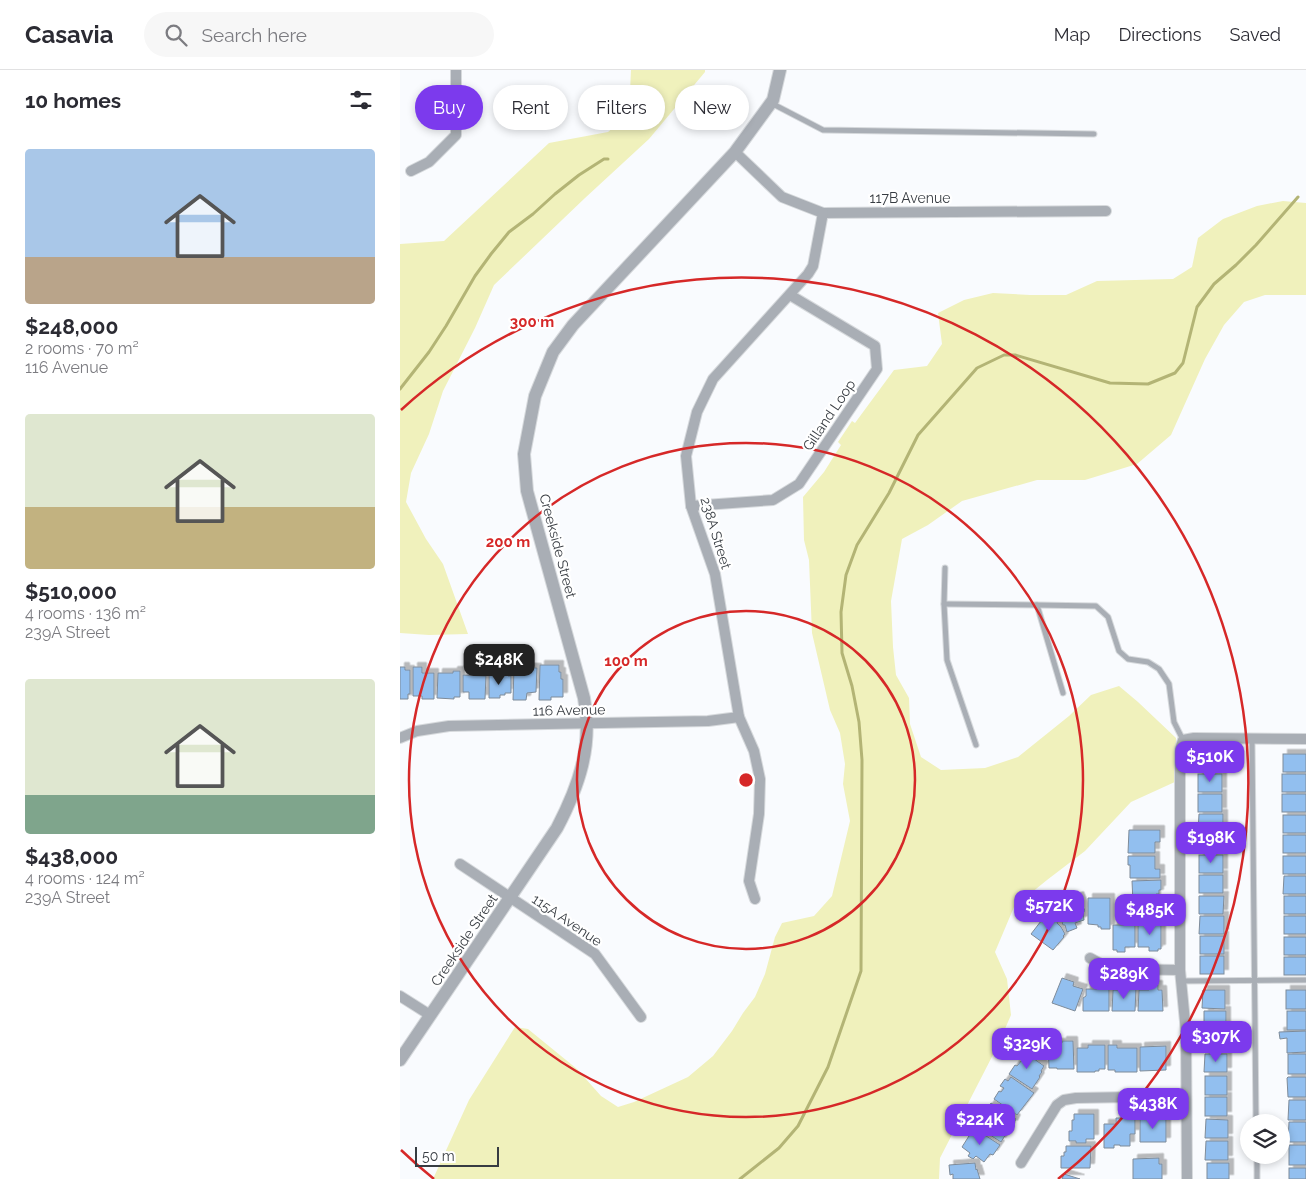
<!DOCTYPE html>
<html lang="en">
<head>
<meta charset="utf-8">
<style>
  body { margin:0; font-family:Raleway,sans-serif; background:#f7f7f7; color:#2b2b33; height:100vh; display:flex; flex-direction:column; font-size:19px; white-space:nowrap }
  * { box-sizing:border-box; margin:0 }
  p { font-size:16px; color:#7c7c81 }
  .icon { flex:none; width:28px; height:28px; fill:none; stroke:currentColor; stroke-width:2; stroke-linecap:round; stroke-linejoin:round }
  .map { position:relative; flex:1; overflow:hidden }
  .details { display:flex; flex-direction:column; background:#fff; width:400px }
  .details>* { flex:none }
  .hud { position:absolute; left:15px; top:15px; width:475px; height:45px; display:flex; gap:10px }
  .buttons { position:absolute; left:840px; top:1044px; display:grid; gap:10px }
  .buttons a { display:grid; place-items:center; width:50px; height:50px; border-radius:50%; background:#fff; box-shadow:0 2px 8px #0003; font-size:25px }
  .scale { position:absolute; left:15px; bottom:12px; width:84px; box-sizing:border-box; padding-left:5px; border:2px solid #373c42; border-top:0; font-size:14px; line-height:18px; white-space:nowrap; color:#373c42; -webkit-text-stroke:4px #fff; paint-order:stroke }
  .price { position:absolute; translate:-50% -42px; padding:0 11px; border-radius:10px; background:#7c3aed; color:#fff; font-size:16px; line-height:32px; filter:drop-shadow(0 1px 2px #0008) }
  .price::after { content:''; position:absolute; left:50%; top:30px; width:15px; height:11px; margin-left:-8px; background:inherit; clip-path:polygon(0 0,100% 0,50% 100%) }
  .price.current { background:#222; color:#fff }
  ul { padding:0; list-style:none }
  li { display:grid; align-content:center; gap:10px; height:265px; padding:0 25px }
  li span { display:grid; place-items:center; height:155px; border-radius:5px; color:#555 }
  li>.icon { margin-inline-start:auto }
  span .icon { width:90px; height:90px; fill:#fffc; stroke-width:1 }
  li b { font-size:21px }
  h2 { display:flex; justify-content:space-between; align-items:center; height:60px; padding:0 25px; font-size:21px }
  .pill { padding:0 18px; border-radius:22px; background:#fff; box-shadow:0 2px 8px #0003; font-size:18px; line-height:45px }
  .pill.current { background:#7c3aed; color:#fff }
  header { display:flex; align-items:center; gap:30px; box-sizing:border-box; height:70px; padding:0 25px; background:#fff; border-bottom:1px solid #e1e1e2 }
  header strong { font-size:24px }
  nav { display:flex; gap:28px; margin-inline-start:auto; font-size:18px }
  .search { width:350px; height:45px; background:#f7f7f7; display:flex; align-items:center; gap:12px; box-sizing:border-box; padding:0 18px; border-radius:28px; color:#7c7c81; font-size:19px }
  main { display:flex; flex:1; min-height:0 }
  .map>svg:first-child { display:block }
  .green { fill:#f0f1bc }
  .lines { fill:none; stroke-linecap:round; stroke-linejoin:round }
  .stream { stroke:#b3b475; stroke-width:3 }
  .building { fill:#92bfef; stroke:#7e8b99; filter:url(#shadow) }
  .service-casing { stroke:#d6d9dc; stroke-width:7 }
  .minor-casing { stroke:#d6d9dc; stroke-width:12 }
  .tertiary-casing { stroke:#d6d9dc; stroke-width:14 }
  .service { stroke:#a9aeb5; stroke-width:5 }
  .minor { stroke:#a9aeb5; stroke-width:10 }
  .tertiary { stroke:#a9aeb5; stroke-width:12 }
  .ring { fill:none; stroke:#d62828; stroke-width:2.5 }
  .labels { text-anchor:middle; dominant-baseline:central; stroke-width:4.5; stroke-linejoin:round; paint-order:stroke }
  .street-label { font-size:14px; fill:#373c42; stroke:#fff }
  .centre { fill:#d62828; stroke:#fff; stroke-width:2.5 }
  .ring-label { font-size:15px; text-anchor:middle; font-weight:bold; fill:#d62828; stroke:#fff; stroke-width:4.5; stroke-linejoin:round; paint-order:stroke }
</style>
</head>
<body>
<header>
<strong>Casavia</strong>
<div class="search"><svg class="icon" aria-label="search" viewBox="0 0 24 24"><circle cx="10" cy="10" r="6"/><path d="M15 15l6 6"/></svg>Search here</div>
<nav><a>Map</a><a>Directions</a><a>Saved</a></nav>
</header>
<main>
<section class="details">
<h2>10 homes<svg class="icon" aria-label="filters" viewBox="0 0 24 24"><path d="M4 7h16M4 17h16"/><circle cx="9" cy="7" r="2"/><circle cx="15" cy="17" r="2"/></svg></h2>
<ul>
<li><span style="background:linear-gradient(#a9c7e8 70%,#b9a48a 0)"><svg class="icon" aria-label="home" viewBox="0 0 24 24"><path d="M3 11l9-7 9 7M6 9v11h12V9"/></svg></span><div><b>$248,000</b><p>2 rooms · 70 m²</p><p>116 Avenue</p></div></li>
<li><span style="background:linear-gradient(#dfe7d0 60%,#c2b280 0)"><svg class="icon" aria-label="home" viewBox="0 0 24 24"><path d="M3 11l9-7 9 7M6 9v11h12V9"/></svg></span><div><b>$510,000</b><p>4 rooms · 136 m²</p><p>239A Street</p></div></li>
<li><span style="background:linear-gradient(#dfe7d0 75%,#7fa58c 0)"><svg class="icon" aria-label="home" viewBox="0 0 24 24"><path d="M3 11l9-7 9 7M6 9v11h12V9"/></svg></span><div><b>$438,000</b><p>4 rooms · 124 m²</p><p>239A Street</p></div></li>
</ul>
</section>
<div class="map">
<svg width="906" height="1109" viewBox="0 0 906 1109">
  <defs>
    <filter id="shadow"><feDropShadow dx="4.5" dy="-4.5" stdDeviation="0" flood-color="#0004"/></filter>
  </defs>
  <rect width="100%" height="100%" fill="#f9fbfe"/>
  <g class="green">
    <polygon points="231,0 305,0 305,2 249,69 185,128 94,215 75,258 43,321 29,364 11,403 6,432 26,469 43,494 68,564 29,565 0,563 0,174 44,171 149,73 208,62 229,44"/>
    <polygon points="883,131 906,133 906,225 865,225 844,232 824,255 805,289 771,365 737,394 685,410 637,410 562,431 528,455 502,469 491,531 493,577 496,605 509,628 510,654 521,687 541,700 585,698 618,687 669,646 691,625 719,616 738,632 776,668 777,711 731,732 685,781 647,810 614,837 595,882 607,909 611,945 598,975 540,1088 539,1109 33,1109 69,1030 115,957 128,959 177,999 201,1026 218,1037 234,1032 288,1007 313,986 332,961 343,943 355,927 365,904 375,867 382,853 414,846 432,826 450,751 443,714 445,694 440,663 430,640 412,563 409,490 404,470 403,427 424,402 441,375 438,372 452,351 455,353 494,300 527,296 542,274 538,243 564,230 593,223 630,225 666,225 697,211 773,209 792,197 798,168 823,149 857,136"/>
  </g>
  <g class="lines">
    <g class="stream">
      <polyline points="0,319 29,282 46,256 75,206 91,184 109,162 133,144 155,124 179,105 204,89 208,89"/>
      <polyline points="340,1109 379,1078 398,1056 428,997 461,901 462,690 459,652 452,616 442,583 441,542 446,505 457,475 489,423 518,365 577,298 604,285 615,285 710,313 748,314 775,303 783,293 797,237 814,214 836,195 856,175 898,127"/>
    </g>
  </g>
  <g class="building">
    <polygon points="140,595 159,595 159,602 161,602 161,609 163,609 163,627 151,627 151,630 139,630"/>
    <polygon points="0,597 5,597 5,600 10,600 10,624 8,624 8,629 0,629"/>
    <polygon points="13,597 22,597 22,603 34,603 34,629 22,629 22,626 13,626"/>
    <polygon points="114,597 137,598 136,622 127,623 126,630 113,630"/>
    <polygon points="53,601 60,601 60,627 54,627 54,629 37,628 38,603 53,603"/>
    <polygon points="63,605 86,606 85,629 69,629 69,622 63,622"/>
    <polygon points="89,605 108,605 108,606 111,606 111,623 105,623 105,625 100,625 100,628 89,628"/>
    <polygon points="798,683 822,683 822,701 797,701"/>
    <rect x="883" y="684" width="23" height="18"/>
    <rect x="798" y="704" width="24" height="18"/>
    <rect x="882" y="704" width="24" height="18"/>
    <rect x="798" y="724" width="24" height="18"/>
    <rect x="882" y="724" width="24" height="18"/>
    <polygon points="799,744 823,744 823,763 798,762"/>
    <rect x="883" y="745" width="23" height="18"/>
    <polygon points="729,760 760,760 760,772 755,772 755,783 728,783"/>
    <rect x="799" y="765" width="24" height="18"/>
    <rect x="883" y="765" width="23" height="18"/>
    <rect x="799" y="785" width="24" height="18"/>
    <polygon points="728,786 755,786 755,799 760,799 760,808 730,808 730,795 728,795"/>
    <rect x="883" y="786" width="23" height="18"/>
    <rect x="799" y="805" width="24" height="18"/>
    <polygon points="884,806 906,806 906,824 883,824"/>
    <polygon points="761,810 761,820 759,820 759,824 756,824 756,833 733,833 732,811"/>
    <polygon points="679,826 685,841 683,842 684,850 675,853 677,858 667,862 665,855 663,855 656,834"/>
    <polygon points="799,826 824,826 823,844 799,844"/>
    <rect x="884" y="826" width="22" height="18"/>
    <polygon points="688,828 710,828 710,859 701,859 701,857 698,857 698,855 688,854"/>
    <polygon points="648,842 655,847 654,849 658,851 657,853 661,857 665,864 663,866 664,867 653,880 631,864"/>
    <polygon points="800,846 824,846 824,864 799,864"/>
    <rect x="884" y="846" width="22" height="18"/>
    <polygon points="738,854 761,854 761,879 758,879 758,881 749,881 749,877 738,877"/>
    <polygon points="713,855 735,855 735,877 725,877 725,882 717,882 717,880 713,880"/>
    <rect x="800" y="866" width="24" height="18"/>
    <rect x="884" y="867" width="22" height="18"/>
    <rect x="800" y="886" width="24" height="18"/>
    <rect x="884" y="887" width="22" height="18"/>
    <polygon points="662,908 674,912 673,916 683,919 675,941 652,933"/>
    <polygon points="698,915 709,915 709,941 683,941 683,928 686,926 686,919 697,919"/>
    <polygon points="750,915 758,915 758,920 762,920 763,941 738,941 739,920 749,920"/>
    <polygon points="722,919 736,919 735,941 712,941 713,920 722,920"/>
    <polygon points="803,920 825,920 825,939 802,938"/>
    <rect x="886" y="920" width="20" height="19"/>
    <polygon points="804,941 826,941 826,960 804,959"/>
    <rect x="887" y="941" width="19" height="19"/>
    <polygon points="906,961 906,982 887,983 887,968 880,969 879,962"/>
    <polygon points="804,962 827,962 826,981 804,981"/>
    <polygon points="662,971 673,971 674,999 657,999 657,998 649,998 648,973 662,973"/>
    <polygon points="688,975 705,975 705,999 699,999 699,1001 695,1001 695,1002 677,1002 677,978 688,978"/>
    <polygon points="708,975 717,975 717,978 737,978 737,1002 715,1002 715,1000 708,1000"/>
    <polygon points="766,976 766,1000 740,1001 740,977"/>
    <polygon points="623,981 644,996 641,1001 642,1002 639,1006 640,1007 632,1019 609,1004 615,995 617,996 622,990 618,987"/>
    <polygon points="805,984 827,984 827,1002 804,1002"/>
    <rect x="888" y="984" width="18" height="20"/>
    <rect x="805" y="1006" width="22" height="19"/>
    <polygon points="611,1007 634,1023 617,1045 594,1029 599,1021 601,1022 604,1018 600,1016 605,1009 608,1011"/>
    <polygon points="888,1007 906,1007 906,1027 888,1027 887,1008"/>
    <rect x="805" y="1027" width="22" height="19"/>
    <polygon points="889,1030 906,1030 906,1050 888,1050"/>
    <polygon points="591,1033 616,1049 613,1055 611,1054 610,1056 611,1056 601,1072 576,1056"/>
    <polygon points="674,1044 694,1044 694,1069 686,1069 686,1073 676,1073 676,1071 669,1071 669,1061 672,1061 672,1050 674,1050"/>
    <polygon points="755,1047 766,1047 766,1072 740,1072 740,1048 755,1048"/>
    <polygon points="716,1048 735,1048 735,1064 730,1064 730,1076 720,1076 720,1075 714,1075 714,1078 704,1078 704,1054 716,1054"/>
    <polygon points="806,1049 828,1050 828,1068 805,1068"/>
    <polygon points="889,1052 906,1052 906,1072 888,1072"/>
    <polygon points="574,1058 600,1075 593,1085 590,1084 584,1092 576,1086 573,1089 568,1086 570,1083 562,1077"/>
    <polygon points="806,1071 828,1071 828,1090 805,1090"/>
    <rect x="889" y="1075" width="17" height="20"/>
    <polygon points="666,1076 691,1076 690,1098 661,1098 661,1086 664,1086 664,1082 666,1082"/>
    <polygon points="759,1088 759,1094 762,1094 762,1109 733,1109 733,1089"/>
    <polygon points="575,1093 576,1100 577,1099 580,1109 553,1109 553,1104 550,1105 549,1095"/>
    <rect x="807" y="1093" width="22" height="16"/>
    <rect x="889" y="1098" width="17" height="11"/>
    <polygon points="664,1104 680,1109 662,1109"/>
  </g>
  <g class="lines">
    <g class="service-casing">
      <g id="service">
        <polyline points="371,33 423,60 694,64"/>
        <polyline points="545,498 544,534 547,590 576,675"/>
        <polyline points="544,534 637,535 663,623"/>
        <polyline points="637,535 696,536 708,547 719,581 728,589 748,592 759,599 769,614 774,652 783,670"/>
        <polyline points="852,669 856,1052"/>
        <polyline points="781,911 906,910"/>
        <polyline points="857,1085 857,1109"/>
      </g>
    </g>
    <g class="minor-casing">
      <g id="minor">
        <polyline points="335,82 382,127 423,143 706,141"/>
        <polyline points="11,101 29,92 56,65 56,0"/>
        <polyline points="291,436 373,430 399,414 477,299 475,276 390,225"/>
        <polyline points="0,668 17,661 49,656 308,651 339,647"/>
        <polyline points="60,794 195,884 241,947"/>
        <polyline points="355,829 349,811 359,744 360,709 354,681 339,647 315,504 291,436 286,386 297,342 313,309 408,204 413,196 423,143"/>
        <polyline points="690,888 710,899 780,900"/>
        <polyline points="0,926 30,945"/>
        <polyline points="621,1093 657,1035 664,1030 676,1028 786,1026"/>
        <polyline points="787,1109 786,962 780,900 780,679 783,670 794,668 906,669"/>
      </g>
    </g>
    <g class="tertiary-casing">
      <path id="tertiary" d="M 0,990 L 157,758 C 179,716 193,676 184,628 L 127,421 L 124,384 L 135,326 L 153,282 L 173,255 L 335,82 L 373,30 L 380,0"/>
    </g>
    <use href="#service" class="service"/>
    <use href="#minor" class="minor"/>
    <use href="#tertiary" class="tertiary"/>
  </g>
  <g class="ring">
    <circle cx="346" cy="710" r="169"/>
    <circle cx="346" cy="710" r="337"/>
    <path d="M34 1109A506 506 0 0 1 1 1080M1 340A506 506 0 1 1 658 1109"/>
  </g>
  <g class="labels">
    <g class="street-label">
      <text x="510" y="128">117B Avenue</text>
      <text transform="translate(429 345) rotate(-56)">Gilland Loop</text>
      <text transform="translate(316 463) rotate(73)">238A Street</text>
      <text transform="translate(158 476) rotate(75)">Creekside Street</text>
      <text transform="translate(169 640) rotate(-1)">116 Avenue</text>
      <text transform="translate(167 850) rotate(34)">115A Avenue</text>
      <text transform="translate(64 870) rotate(-56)">Creekside Street</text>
    </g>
  </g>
  <circle cx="346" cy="710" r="8" class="centre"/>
  <g class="ring-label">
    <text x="132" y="257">300 m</text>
    <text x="108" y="477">200 m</text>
    <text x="226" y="596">100 m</text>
  </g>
</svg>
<div class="buttons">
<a><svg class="icon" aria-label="layers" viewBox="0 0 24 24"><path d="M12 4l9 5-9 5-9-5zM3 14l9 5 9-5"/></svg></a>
</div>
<div class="scale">50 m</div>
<b class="price current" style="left:99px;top:616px">$248K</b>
<b class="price" style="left:810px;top:713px">$510K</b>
<b class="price" style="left:811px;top:794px">$198K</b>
<b class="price" style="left:649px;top:862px">$572K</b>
<b class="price" style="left:750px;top:866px">$485K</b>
<b class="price" style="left:724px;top:930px">$289K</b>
<b class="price" style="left:816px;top:993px">$307K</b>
<b class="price" style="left:627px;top:1000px">$329K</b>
<b class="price" style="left:753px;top:1060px">$438K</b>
<b class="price" style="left:580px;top:1076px">$224K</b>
<div class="hud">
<a class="pill current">Buy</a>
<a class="pill">Rent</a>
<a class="pill">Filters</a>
<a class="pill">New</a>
</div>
</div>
</main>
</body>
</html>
